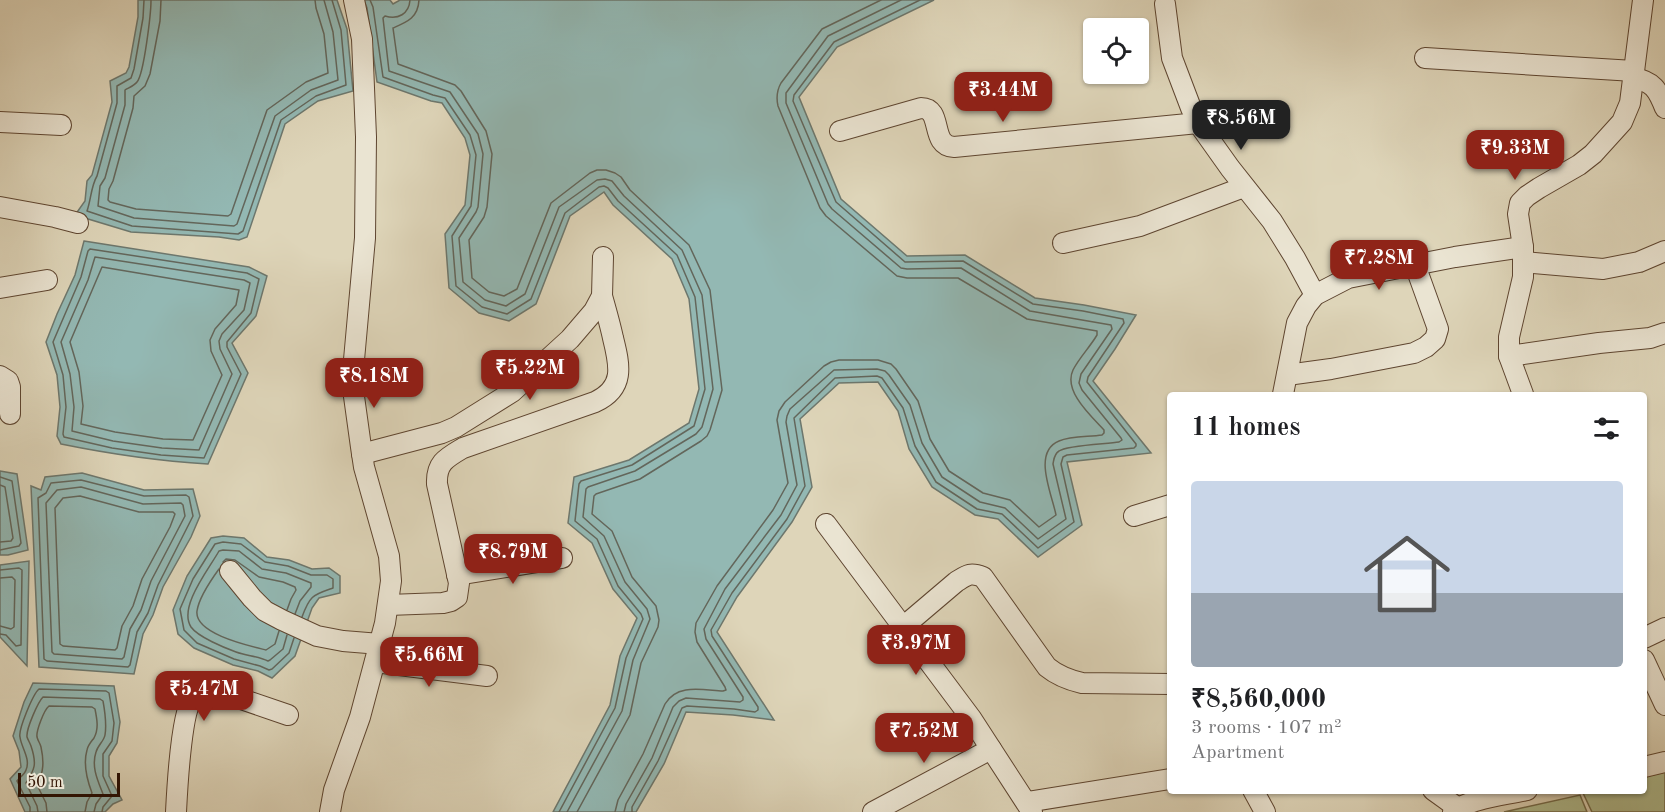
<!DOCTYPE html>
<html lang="en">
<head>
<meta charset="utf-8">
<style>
  body { margin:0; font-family:"Old Standard TT",serif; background:#f6f6f6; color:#202124; height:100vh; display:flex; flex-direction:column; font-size:22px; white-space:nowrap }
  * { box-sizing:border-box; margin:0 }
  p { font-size:20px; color:#757577 }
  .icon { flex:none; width:33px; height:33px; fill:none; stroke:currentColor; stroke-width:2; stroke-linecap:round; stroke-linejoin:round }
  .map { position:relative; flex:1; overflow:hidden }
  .drawer { position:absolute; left:1167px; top:392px; width:480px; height:402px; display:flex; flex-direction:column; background:#fff; border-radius:6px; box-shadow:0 2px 4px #0004 }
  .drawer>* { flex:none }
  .buttons { position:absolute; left:1083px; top:18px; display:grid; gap:12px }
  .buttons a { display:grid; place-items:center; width:66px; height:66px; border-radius:6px; background:#fff; box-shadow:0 2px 4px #0004; font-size:30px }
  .scale { position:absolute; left:18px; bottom:15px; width:102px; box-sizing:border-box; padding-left:6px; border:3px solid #331503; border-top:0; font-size:16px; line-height:21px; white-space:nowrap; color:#331503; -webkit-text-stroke:4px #eae4d2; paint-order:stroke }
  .price { position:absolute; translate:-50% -51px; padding:0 14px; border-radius:12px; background:#8f2418; color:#fff; font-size:20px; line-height:39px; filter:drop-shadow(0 2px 3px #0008) }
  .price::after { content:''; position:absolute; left:50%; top:36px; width:18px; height:14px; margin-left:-9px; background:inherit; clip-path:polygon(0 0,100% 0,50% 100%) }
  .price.current { background:#222; color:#fff }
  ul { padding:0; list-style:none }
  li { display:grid; align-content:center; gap:12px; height:318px; padding:0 24px }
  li+li { border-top:2px solid #e0e0e0 }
  li span { display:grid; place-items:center; height:186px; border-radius:6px; color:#555 }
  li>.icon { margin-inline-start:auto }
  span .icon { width:108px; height:108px; fill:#fffc; stroke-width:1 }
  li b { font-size:26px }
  h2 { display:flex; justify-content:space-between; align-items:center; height:72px; padding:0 24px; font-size:26px }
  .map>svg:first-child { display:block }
  .green { fill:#afbe91; stroke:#716a4a; stroke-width:1.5 }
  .water { fill:#93b8b3; stroke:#6d776d; stroke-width:1.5 }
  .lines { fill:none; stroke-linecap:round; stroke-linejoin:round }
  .shore { stroke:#63665b; stroke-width:1.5 }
  .minor-casing { stroke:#5e4530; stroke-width:22 }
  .minor { stroke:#eae4d2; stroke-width:20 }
</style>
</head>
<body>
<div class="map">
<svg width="1665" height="812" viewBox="0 0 1665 812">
  <rect width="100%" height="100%" fill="#ded5b9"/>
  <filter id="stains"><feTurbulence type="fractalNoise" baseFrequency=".00333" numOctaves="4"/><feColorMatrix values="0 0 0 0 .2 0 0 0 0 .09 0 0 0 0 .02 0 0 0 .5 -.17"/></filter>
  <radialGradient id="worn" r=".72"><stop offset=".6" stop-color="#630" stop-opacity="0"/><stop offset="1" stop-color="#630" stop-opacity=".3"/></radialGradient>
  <g class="green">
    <polygon points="1665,772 1665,812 1592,812 1583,793 1593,790 1644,790 1644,777"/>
    <polygon points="1580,795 1587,812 1504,812"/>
  </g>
  <g class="water">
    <polygon points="138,0 337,0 347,29 353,91 318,101 285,124 247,237 239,240 219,237 131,232 75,215 85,201 87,181 92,175 112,102 110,81 126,73 129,67 138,17"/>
    <polygon points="364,0 390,0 393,4 400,0 934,0 837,47 799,97 841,199 907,256 965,255 1035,298 1084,305 1136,315 1115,349 1093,381 1151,453 1067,462 1082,525 1038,557 998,519 975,515 932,487 909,449 898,411 878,382 839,383 800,419 812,487 792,522 737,597 717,632 774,720 733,715 686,712 664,764 636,812 553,812 610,705 620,656 637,618 613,589 592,543 568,523 574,477 629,460 689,423 699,389 689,299 672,259 613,205 604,192 570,216 536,304 509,321 479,313 449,288 445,234 465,205 470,155 465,138 442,103 431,101 377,82 367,8"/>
    <path d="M 84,241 L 249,267 L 267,276 L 256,316 L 232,343 L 248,373 L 208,464 C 158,461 110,454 61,444 L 57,436 L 60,407 L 57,375 L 46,342 L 57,314 L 75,275 Z"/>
    <polygon points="0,471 17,474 28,550 8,555 0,555"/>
    <polygon points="82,473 144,490 193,489 200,516 191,537 163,587 153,615 143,634 134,674 39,667 31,486 41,490 45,477"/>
    <polygon points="223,536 244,538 267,557 289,560 312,569 329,568 340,576 340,593 319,598 312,608 295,656 272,678 258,671 233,665 194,648 178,634 173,610 187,576 211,538"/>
    <polygon points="29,561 27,666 0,637 0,565"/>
    <polygon points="33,683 114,686 120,722 117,743 109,756 109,776 122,800 113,804 105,812 25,812 10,779 21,767 19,751 13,736 24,702"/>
  </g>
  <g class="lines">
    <g class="shore">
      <path d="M 144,0 L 143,18 L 134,69 L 131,78 L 117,86 L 117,103 L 97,176 C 91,186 91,200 87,211 L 132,226 L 238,234 L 243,231 L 281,120 L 316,96 L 346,85 L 341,30 L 332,0"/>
      <path d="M 151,0 C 151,13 144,74 137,82 C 134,86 128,88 125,90 L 125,105 L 105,178 L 100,186 L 98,206 L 134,218 L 234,226 L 237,224 L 275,116 L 311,90 L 338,80 L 333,32 L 324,0"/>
      <polyline points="161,0 160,21 150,74 145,86 134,96 133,108 113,181 109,189 108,200 110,202 136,209 228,216 231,214 267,110 306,82 328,73 324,34 316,8 315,0"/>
      <polyline points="370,0 373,7 383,77 433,95 445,98 470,135 476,155 471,206 452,236 456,286 482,307 507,314 531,299 565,213 599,187 604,186 608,188 618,201 677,255 695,297 705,389 694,426 632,465 581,481 579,484 575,521 597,539 618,586 641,614 643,619 626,658 615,708 559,812"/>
      <path d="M 410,0 C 409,14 398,20 385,16 L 383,18 L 389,71 L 450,92 L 478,134 L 483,154 L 478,207 L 476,212 L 459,238 L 463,282 L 485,300 L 506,306 L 525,294 L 559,207 L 597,180 L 605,179 L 612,181 L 624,196 L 682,250 L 702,295 L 713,389 L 702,427 L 696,434 L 635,471 L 588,487 L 586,489 L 583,517 L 604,536 L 625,582 L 647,609 L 650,619 L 633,660 L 622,711 L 567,812"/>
      <path d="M 419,0 C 418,18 407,22 393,28 L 398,64 L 455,85 L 461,91 L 486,131 L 492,154 L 487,207 L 484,217 L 469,240 L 472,278 L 489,292 L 504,296 L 517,289 L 551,203 L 590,173 L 597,170 L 606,170 L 615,173 L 621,177 L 630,190 L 689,245 L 710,290 L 722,390 L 710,430 L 707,436 L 701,441 L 640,479 L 596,494 L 594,496 L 592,514 L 612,531 L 632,577 L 656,606 L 659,620 L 658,627 L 641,663 L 630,715 L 577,812"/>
      <polygon points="90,249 247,273 259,279 251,313 227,342 227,347 241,374 204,458 161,455 112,448 64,437 63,434 66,407 63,375 53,342 81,277 88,251"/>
      <polygon points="95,257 244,280 250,283 244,310 222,334 219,341 220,349 232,374 199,450 162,448 113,441 72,431 74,407 70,374 61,342 88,280"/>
      <polygon points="102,267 239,290 236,305 215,329 210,340 211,351 222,375 193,440 163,439 115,432 81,424 83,406 79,372 70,342"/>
      <polyline points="0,477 12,481 21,543 19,546 0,550"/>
      <polygon points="81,480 144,496 186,495 189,497 193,516 158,585 148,613 137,632 130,665 128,667 47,661 44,659 38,498 46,493 51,483"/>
      <polyline points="0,485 5,487 13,538 11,541 0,542"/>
      <polygon points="81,487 143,504 181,503 183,505 185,516 151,581 141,610 130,629 124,657 122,659 54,654 52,652 46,503 57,490"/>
      <polygon points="80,496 139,512 173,512 175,514 170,527 142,579 133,606 122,626 117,648 115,650 63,646 60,644 55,508 63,498"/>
      <polyline points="223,562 226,559 235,560 259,577 283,582 295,587 296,590 291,599 287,610"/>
      <path d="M 219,569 C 211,580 199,597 197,611 C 194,634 250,646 266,650 L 275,644 L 279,631"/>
      <polyline points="0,570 19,568 22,570 21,645 16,646 6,635 0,634"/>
      <polyline points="0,578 12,577 15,580 14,627 11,629 0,626"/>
      <path d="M 287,635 L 283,649 L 270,660 L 268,661 C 258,656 247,656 236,652 C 225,648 198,637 191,627 C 178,607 209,569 219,551 L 223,550 L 239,551 L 262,569 L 286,573 L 311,583 L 311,587 L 300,601 L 295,614"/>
      <path d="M 294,638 L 289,653 L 272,669 L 269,670 L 260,666 L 234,659 L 197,643 L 184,630 L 180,609 L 193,579 L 215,544 L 223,542 L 241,544 L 265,562 L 288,566 L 311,575 L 327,575 L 333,579 L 333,588 C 313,595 310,595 302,617"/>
      <path d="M 30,812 L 30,807 L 17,781 C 19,778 25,774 26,770 C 31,759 21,747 20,737 C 18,730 33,694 39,689 L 106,691 L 109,693 L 114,723 L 112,741 L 103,754 L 103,776 L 112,796 L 103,807 L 102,812"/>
      <path d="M 38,812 L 37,806 L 26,783 C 35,769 37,764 31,746 C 30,743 28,740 27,737 C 26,729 38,702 43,697 L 100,699 L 103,701 C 105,712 107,723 105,735 C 104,741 98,745 96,752 C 91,767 98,781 103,794 L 96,804 L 94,812"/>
      <path d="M 47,812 L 46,803 L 37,785 C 44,772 44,761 41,747 C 40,743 38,741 37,737 C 36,731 44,710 49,706 L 92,707 L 95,709 C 97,719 99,729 94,738 C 91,742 88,745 87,750 C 83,764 87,780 92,793 L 87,802 L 85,812"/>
      <path d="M 615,812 L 618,800 L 643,754 L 665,704 C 677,683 703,690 723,691 L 726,690 L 725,687 L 697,642 L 695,632 L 696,623 L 717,586 L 773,510 L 788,483 L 777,420 L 779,411 L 785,402 L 824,366 L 831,362 L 839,360 L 878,360 L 891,364 L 896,369 L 918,401 L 930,439 L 949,471 L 983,493 L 1010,500 L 1039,527 L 1056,515 C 1052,494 1032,452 1059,441 C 1071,436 1089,437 1102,435 L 1104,433 L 1104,430 C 1091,416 1063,391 1073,370 C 1079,358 1090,347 1097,335 L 1097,331 L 1027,319 L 958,278 L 907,278 L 897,276 L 826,216 L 820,208 L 778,106 C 776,97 777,90 781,83 L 822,29 L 881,0"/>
      <path d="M 624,812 L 626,804 L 652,758 L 673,707 L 679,701 L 686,698 L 740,702 L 743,700 L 743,697 L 706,639 L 704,629 L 725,589 L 781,515 L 797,485 L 786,422 L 787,416 L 790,409 L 834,370 L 877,369 L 885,371 L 889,375 L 910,405 L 922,443 L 942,477 L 980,502 L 1005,508 L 1038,539 L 1066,519 L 1053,464 C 1054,459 1054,454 1059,451 C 1067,445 1107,444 1119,442 L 1122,440 L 1121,438 L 1082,390 L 1079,383 L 1081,374 L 1112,329 L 1111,325 L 1030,311 L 961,268 L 907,269 L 901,268 L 832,209 L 828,204 L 786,103 L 786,93 L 828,36 L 901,0"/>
      <polyline points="632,812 632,807 658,761 682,708 687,706 734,709 755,712 758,710 758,707 712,636 711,630 732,593 787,519 805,486 794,418 835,378 877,376 882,378 903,408 915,446 936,482 977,509 1002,514 1038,548 1074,522 1061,464 1063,457 1067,455 1134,448 1136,446 1136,444 1087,382 1088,377 1124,323 1123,319 1083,311 1033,304 963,261 905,262 836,202 793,101 794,95 834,42 920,0"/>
    </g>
    <g class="minor-casing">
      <g id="minor">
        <polyline points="1165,4 1172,58 1191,108 1198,123 1230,168 1272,221 1295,258 1315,295"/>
        <polyline points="1425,58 1634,71"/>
        <path d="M 1633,78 C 1653,81 1658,90 1665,108"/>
        <polyline points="0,122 61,125"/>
        <path d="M 840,131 L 921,108 C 944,108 929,146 954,147 L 1198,123"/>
        <polyline points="0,207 55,217 78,223"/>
        <polyline points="1063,243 1140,226 1244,187"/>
        <polyline points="1523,262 1603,269 1639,262 1665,251"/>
        <polyline points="0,288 47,280"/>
        <polyline points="1509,356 1599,343 1650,338 1665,333"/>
        <polyline points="1287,375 1331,369 1414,353 1426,347 1435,339 1438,329 1415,265"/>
        <polyline points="0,376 8,381 10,387 10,414"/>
        <polyline points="1283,394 1297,323 1306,306 1315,295 1348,278 1455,257 1523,247"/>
        <polyline points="1523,394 1509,356 1509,337 1523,277 1523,247 1518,214 1520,203 1527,196 1539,188 1579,165 1593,154 1622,122 1630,103 1643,0"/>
        <polyline points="362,454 442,433 456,427 512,392 570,339 594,311 602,296 603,257"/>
        <polyline points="1134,516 1170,505"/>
        <polyline points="826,524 971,718 1032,812"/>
        <polyline points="230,571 252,598 265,611 282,620 317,636 343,641 380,644"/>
        <polyline points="457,575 562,558"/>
        <path d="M 388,605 L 443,603 L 451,601 L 457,597 L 459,583 L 437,484 C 436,463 446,458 463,448 L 595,402 C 625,388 620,366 613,338 C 610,324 606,310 602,296"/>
        <path d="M 903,627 L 956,582 C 967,575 970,572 983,577 L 1047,667 C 1058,676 1069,680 1082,683 L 1170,684"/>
        <polyline points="1644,638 1665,628"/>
        <polyline points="1644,660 1665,705"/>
        <polyline points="375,662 487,676"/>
        <polyline points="1644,767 1665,762"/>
        <polyline points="1253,790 1265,812"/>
        <polyline points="1433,790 1458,808"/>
        <polyline points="1027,802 1170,779"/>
        <path d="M 176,812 C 177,792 181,713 192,700 C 199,692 209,691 218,691 L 288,715"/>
        <polyline points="330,812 334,790 360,717 385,623 391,581 389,556 364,467 361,447 352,382 365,238 366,137 362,39 354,0"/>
        <polyline points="873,812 991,749"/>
        <path d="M 1453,812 C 1470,798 1506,795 1527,790"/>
      </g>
    </g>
    <use href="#minor" class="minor"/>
  </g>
  <rect width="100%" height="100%" filter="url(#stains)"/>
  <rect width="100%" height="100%" fill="url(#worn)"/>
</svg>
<div class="buttons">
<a><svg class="icon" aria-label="locate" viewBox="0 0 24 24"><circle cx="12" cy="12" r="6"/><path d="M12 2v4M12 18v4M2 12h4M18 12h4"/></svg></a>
</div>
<div class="scale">50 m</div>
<b class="price" style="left:1003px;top:123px">₹3.44M</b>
<b class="price current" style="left:1241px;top:151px">₹8.56M</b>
<b class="price" style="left:1515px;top:181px">₹9.33M</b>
<b class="price" style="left:1379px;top:291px">₹7.28M</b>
<b class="price" style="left:530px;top:401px">₹5.22M</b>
<b class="price" style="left:374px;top:409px">₹8.18M</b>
<b class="price" style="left:513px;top:585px">₹8.79M</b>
<b class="price" style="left:916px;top:676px">₹3.97M</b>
<b class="price" style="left:429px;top:688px">₹5.66M</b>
<b class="price" style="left:204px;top:722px">₹5.47M</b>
<b class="price" style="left:924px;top:764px">₹7.52M</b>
<section class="drawer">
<h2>11 homes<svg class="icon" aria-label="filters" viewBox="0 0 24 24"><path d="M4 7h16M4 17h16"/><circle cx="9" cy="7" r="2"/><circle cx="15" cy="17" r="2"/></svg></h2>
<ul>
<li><span style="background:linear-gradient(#c9d6e8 60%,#9aa5b1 0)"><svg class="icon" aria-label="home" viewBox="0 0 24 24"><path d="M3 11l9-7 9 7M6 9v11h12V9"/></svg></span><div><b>₹8,560,000</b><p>3 rooms · 107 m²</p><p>Apartment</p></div></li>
</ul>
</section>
</div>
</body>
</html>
